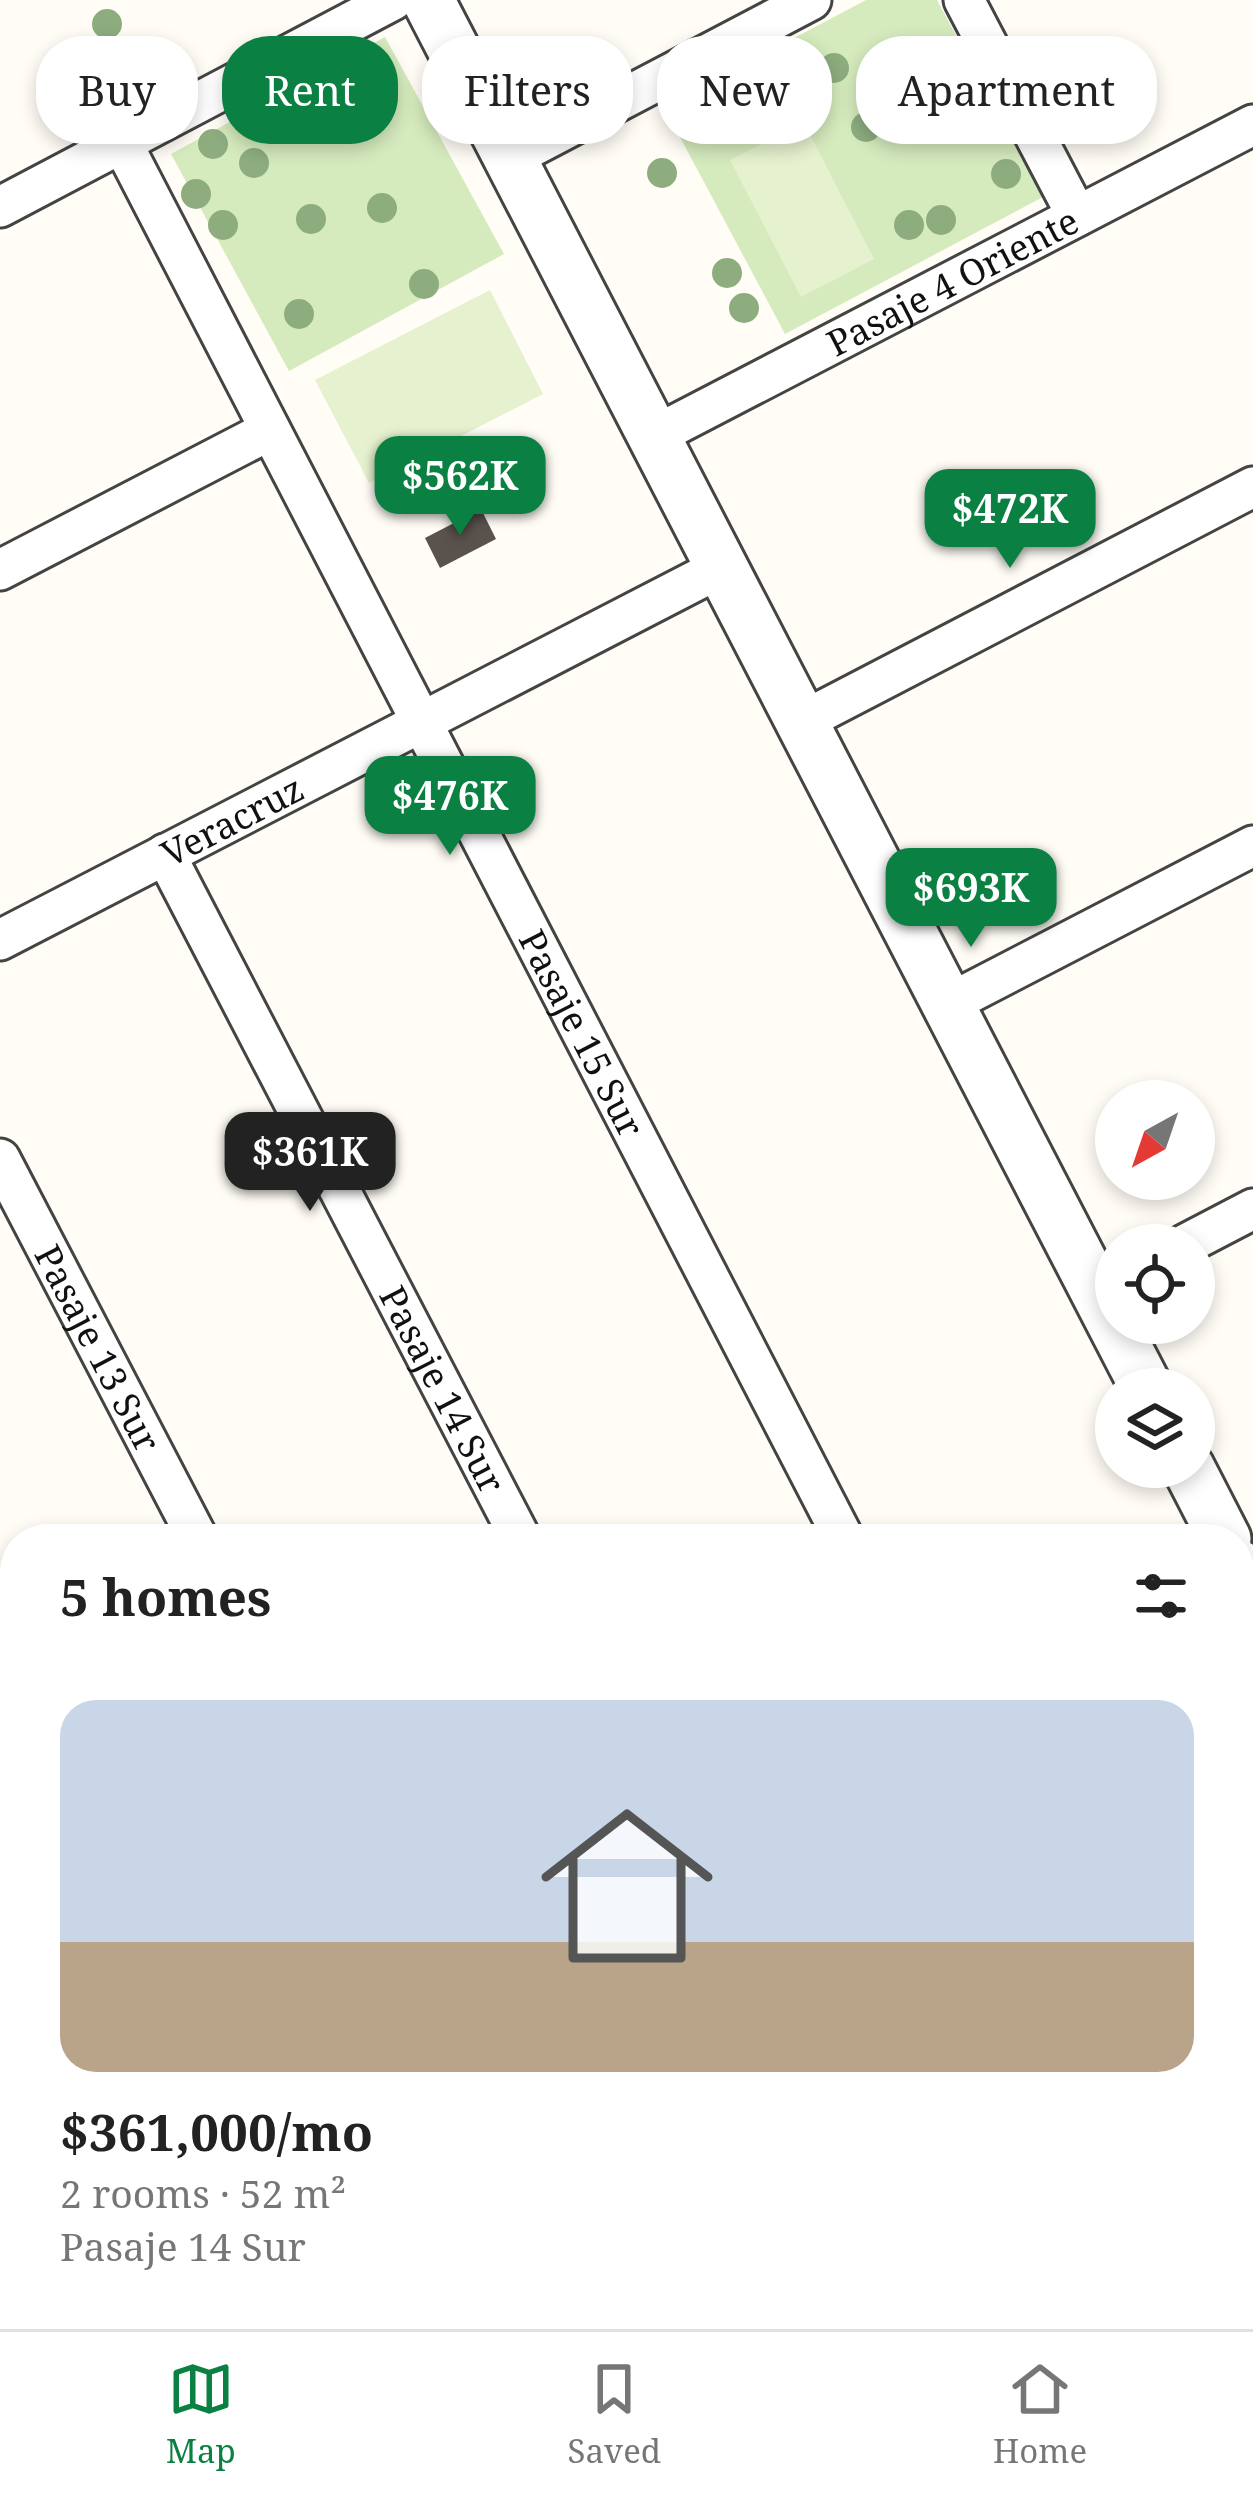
<!DOCTYPE html>
<html lang="en">
<head>
<meta charset="utf-8">
<style>
  body { margin:0; font-family:"Noto Serif",serif; background:#f2f2f2; color:#222; height:100vh; display:flex; flex-direction:column; font-size:45px; white-space:nowrap }
  * { box-sizing:border-box; margin:0 }
  p { font-size:39px; color:#767676 }
  .icon { flex:none; width:66px; height:66px; fill:none; stroke:currentColor; stroke-width:2; stroke-linecap:round; stroke-linejoin:round }
  .map { position:relative; flex:1; overflow:hidden }
  .sheet { position:absolute; left:0px; top:1524px; width:1254px; height:807px; display:flex; flex-direction:column; background:#fff; border-radius:48px 48px 0 0; box-shadow:0 6px 18px #0003 }
  .sheet>* { flex:none }
  .top-card { position:absolute; left:36px; top:36px; width:1182px; height:108px; display:flex; gap:24px }
  .needle { width:78px; rotate:220deg }
  .tools { position:absolute; left:1095px; top:1080px; display:grid; gap:24px }
  .tools a { display:grid; place-items:center; width:120px; height:120px; border-radius:50%; background:#fff; box-shadow:0 6px 18px #0003; font-size:60px }
  .price { position:absolute; translate:-50% -102px; padding:0 27px; border-radius:24px; background:#0b8043; color:#fff; font-size:39px; line-height:78px; filter:drop-shadow(0 3px 6px #0008) }
  .price::after { content:''; position:absolute; left:50%; top:72px; width:36px; height:27px; margin-left:-18px; background:inherit; clip-path:polygon(0 0,100% 0,50% 100%) }
  .price.active { background:#222; color:#fff }
  ul { padding:0; list-style:none }
  li { display:grid; align-content:center; gap:24px; height:636px; padding:0 60px }
  li+li { border-top:3px solid #e0e0e0 }
  li span { display:grid; place-items:center; height:372px; border-radius:36px; color:#555 }
  li>.icon { margin-inline-start:auto }
  span .icon { width:216px; height:216px; fill:#fffc; stroke-width:1 }
  li b { font-size:51px }
  h2 { display:flex; justify-content:space-between; align-items:center; height:144px; padding:0 60px; font-size:51px }
  .pill { padding:0 42px; border-radius:48px; background:#fff; box-shadow:0 6px 18px #0003; font-size:42px; line-height:108px }
  .pill.active { background:#0b8043; color:#fff }
  .tab-bar { display:flex; justify-content:space-around; align-items:center; height:168px; border-top:3px solid #e0e0e0; background:#fff; font-size:33px; color:#767676 }
  .tab-bar a { display:grid; justify-items:center; gap:6px }
  .tab-bar .active { color:#0b8043 }
  .map>svg:first-child { display:block }
  .green { fill:#d5ebbd }
  .pitch { fill:#e6f2cf }
  .building { fill:#5a524d }
  .lines { fill:none; stroke-linecap:round; stroke-linejoin:round }
  .minor-casing { stroke:#444; stroke-width:45 }
  .tertiary-casing { stroke:#444; stroke-width:57 }
  .secondary-casing { stroke:#333; stroke-width:63 }
  .path { stroke:#333; stroke-width:8; stroke-dasharray:12 6; stroke-linecap:butt }
  .minor { stroke:#fff; stroke-width:39 }
  .tertiary { stroke:#fff; stroke-width:51 }
  .secondary { stroke:#fff6b0; stroke-width:57 }
  .tree { fill:#8dad7f }
  .labels { text-anchor:middle; dominant-baseline:central; stroke-width:12; stroke-linejoin:round; paint-order:stroke }
  .street-label { font-size:36px; fill:#111; stroke:#fff }
</style>
</head>
<body>
<div class="map">
<svg width="1253" height="2329" viewBox="0 0 1253 2329">
  <rect width="100%" height="100%" fill="#fffdf5"/>
  <g class="green">
    <polygon points="866,0 937,0 1043,197 785,334 664,107"/>
    <polygon points="385,37 504,254 289,371 171,154"/>
  </g>
  <g class="pitch">
    <polygon points="804,123 874,259 801,297 730,160"/>
    <polygon points="490,290 543,394 369,483 315,380"/>
  </g>
  <polygon class="building" points="481,509 496,539 440,568 425,538"/>
  <g class="lines">
    <g class="minor-casing">
      <g id="minor">
        <polyline points="964,0 1077,216"/>
        <path id="s1" d="M 122,143 L 844,1539"/>
        <polyline points="510,158 811,0"/>
        <polyline points="0,207 393,0"/>
        <path id="s2" d="M 654,436 L 1253,125"/>
        <polyline points="0,570 270,430"/>
        <polyline points="801,722 1253,487"/>
        <path id="s3" d="M 165,854 L 521,1539"/>
        <path id="s4" d="M 0,940 L 722,567"/>
        <polyline points="948,1004 1253,846"/>
        <path id="s5" d="M 0,1159 L 198,1539"/>
        <polyline points="1184,1245 1253,1209"/>
        <polyline points="0,1781 15,1809"/>
        <polyline points="1239,2301 1253,2328"/>
        <polyline points="281,2316 287,2329"/>
        <polyline points="604,2316 611,2329"/>
        <polyline points="927,2316 934,2329"/>
      </g>
    </g>
    <g class="tertiary-casing">
      <g id="tertiary">
        <polyline points="428,0 1147,1389"/>
        <polyline points="1188,1467 1225,1539"/>
        <polyline points="1239,1566 1253,1593"/>
      </g>
    </g>
    <g class="secondary-casing">
      <g id="secondary">
        <polyline points="1239,1691 1253,1684"/>
        <polyline points="13,2329 38,2316"/>
      </g>
    </g>
    <g class="path">
      <polyline points="1239,1747 1253,1740"/>
      <polyline points="0,2241 15,2233"/>
      <polyline points="105,2329 130,2316"/>
    </g>
    <use href="#minor" class="minor"/>
    <use href="#tertiary" class="tertiary"/>
    <use href="#secondary" class="secondary"/>
  </g>
  <g class="tree">
    <circle cx="107" cy="24" r="15"/>
    <circle cx="903" cy="67" r="15"/>
    <circle cx="834" cy="68" r="15"/>
    <circle cx="952" cy="82" r="15"/>
    <circle cx="258" cy="121" r="15"/>
    <circle cx="866" cy="127" r="15"/>
    <circle cx="213" cy="144" r="15"/>
    <circle cx="254" cy="163" r="15"/>
    <circle cx="662" cy="173" r="15"/>
    <circle cx="1006" cy="174" r="15"/>
    <circle cx="196" cy="194" r="15"/>
    <circle cx="382" cy="208" r="15"/>
    <circle cx="311" cy="219" r="15"/>
    <circle cx="941" cy="220" r="15"/>
    <circle cx="223" cy="225" r="15"/>
    <circle cx="909" cy="225" r="15"/>
    <circle cx="727" cy="273" r="15"/>
    <circle cx="424" cy="284" r="15"/>
    <circle cx="744" cy="308" r="15"/>
    <circle cx="299" cy="314" r="15"/>
  </g>
  <g class="labels">
    <g class="street-label">
      <text stroke="none"><textPath href="#s2" startOffset="336">Pasaje 4 Oriente</textPath></text>
      <text stroke="none"><textPath href="#s4" startOffset="261">Veracruz</textPath></text>
      <text stroke="none"><textPath href="#s1" startOffset="1002">Pasaje 15 Sur</textPath></text>
      <text stroke="none"><textPath href="#s5" startOffset="213">Pasaje 13 Sur</textPath></text>
      <text stroke="none"><textPath href="#s3" startOffset="603">Pasaje 14 Sur</textPath></text>
    </g>
  </g>
</svg>
<div class="tools">
<a><svg class="needle" viewBox="-14 -14 28 28"><path d="M0-13l5 13h-10z" fill="#e53935"/><path d="M0 13l5-13h-10z" fill="#767676"/></svg></a>
<a><svg class="icon" aria-label="locate" viewBox="0 0 24 24"><circle cx="12" cy="12" r="6"/><path d="M12 2v4M12 18v4M2 12h4M18 12h4"/></svg></a>
<a><svg class="icon" aria-label="layers" viewBox="0 0 24 24"><path d="M12 4l9 5-9 5-9-5zM3 14l9 5 9-5"/></svg></a>
</div>
<b class="price" style="left:460px;top:538px">$562K</b>
<b class="price" style="left:1010px;top:571px">$472K</b>
<b class="price" style="left:450px;top:858px">$476K</b>
<b class="price" style="left:971px;top:950px">$693K</b>
<b class="price active" style="left:310px;top:1214px">$361K</b>
<div class="top-card">
<a class="pill">Buy</a>
<a class="pill active">Rent</a>
<a class="pill">Filters</a>
<a class="pill">New</a>
<a class="pill">Apartment</a>
</div>
<section class="sheet">
<h2>5 homes<svg class="icon" aria-label="filters" viewBox="0 0 24 24"><path d="M4 7h16M4 17h16"/><circle cx="9" cy="7" r="2"/><circle cx="15" cy="17" r="2"/></svg></h2>
<ul>
<li><span style="background:linear-gradient(#c9d6e8 65%,#b9a48a 0)"><svg class="icon" aria-label="home" viewBox="0 0 24 24"><path d="M3 11l9-7 9 7M6 9v11h12V9"/></svg></span><div><b>$361,000/mo</b><p>2 rooms · 52 m²</p><p>Pasaje 14 Sur</p></div></li>
</ul>
</section>
</div>
<nav class="tab-bar">
<a class="active"><svg class="icon" aria-label="map" viewBox="0 0 24 24"><path d="M3 6l6-2 6 2 6-2v14l-6 2-6-2-6 2zM9 4v14M15 6v14"/></svg>Map</a>
<a><svg class="icon" aria-label="saved" viewBox="0 0 24 24"><path d="M7 4h10v16l-5-4-5 4z"/></svg>Saved</a>
<a><svg class="icon" aria-label="home" viewBox="0 0 24 24"><path d="M3 11l9-7 9 7M6 9v11h12V9"/></svg>Home</a>
</nav>
</body>
</html>
